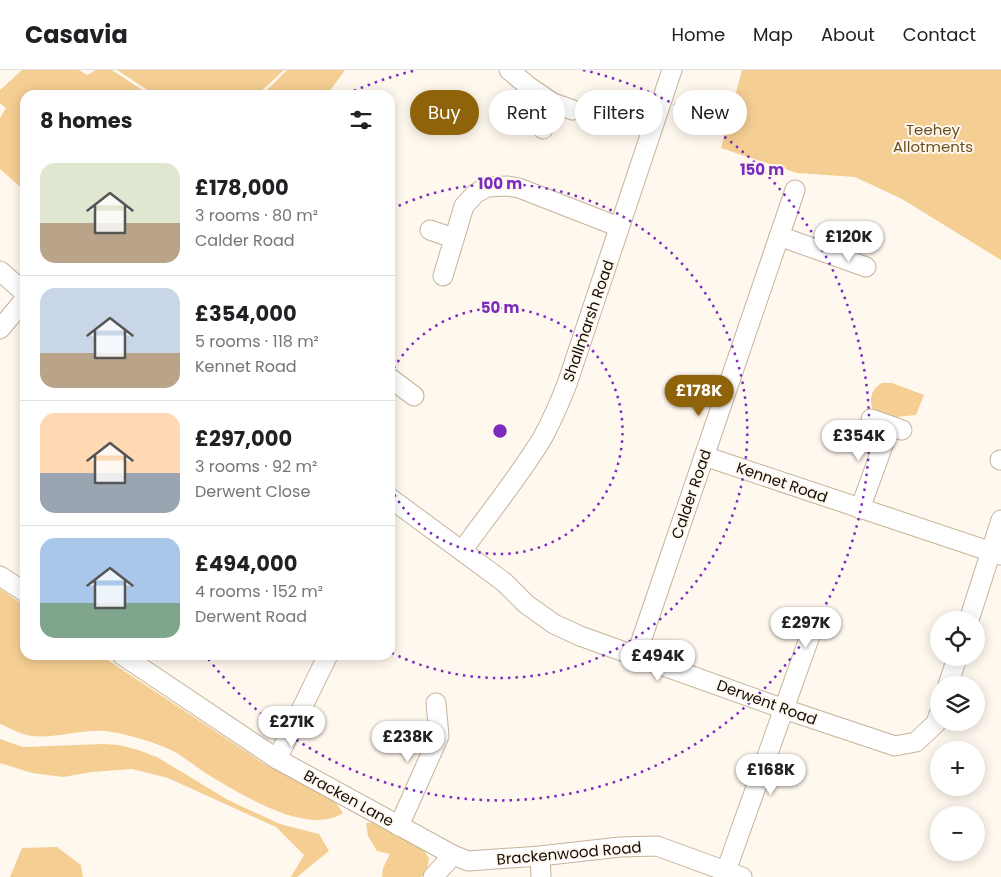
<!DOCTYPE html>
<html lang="en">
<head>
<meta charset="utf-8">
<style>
  body { margin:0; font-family:Poppins,sans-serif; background:#f2f2f2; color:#202124; height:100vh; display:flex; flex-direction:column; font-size:19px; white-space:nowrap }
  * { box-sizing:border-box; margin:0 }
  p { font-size:16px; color:#757577 }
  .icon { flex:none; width:28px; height:28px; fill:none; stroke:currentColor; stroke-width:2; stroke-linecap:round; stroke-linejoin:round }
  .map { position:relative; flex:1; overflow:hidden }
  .side { position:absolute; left:20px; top:20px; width:375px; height:570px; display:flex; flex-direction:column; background:#fff; border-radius:15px; box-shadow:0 2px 12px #0003 }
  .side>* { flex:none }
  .guide { position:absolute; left:410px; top:20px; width:475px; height:45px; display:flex; gap:10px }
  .fabs { position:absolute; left:930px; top:541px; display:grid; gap:10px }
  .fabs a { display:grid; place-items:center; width:55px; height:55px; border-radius:50%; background:#fff; box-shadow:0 2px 12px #0003; font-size:25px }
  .price { position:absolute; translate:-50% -42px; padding:0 11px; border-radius:18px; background:#fff; color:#222; font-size:16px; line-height:32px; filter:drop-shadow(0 1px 2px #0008) }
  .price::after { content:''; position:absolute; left:50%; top:30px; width:15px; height:11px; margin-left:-8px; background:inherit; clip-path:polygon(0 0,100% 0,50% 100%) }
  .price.selected { background:#8f630a; color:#fff }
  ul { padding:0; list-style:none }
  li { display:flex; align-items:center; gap:15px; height:125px; padding:0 20px }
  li+li { border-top:1px solid #e0e0e0 }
  li span { display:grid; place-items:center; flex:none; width:140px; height:100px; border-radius:15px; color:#555 }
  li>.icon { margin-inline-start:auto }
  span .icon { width:60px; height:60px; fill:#fffc; stroke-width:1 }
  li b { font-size:21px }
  h2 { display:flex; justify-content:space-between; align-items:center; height:60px; padding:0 20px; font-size:21px }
  .chip { padding:0 18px; border-radius:22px; background:#fff; box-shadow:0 2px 12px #0003; font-size:18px; line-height:45px }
  .chip.selected { background:#8f630a; color:#fff }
  header { display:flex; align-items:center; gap:30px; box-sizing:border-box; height:70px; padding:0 25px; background:#fff; border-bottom:1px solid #e0e0e0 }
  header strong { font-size:24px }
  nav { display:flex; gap:28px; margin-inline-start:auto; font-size:18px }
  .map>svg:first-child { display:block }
  .green { fill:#f5ce93 }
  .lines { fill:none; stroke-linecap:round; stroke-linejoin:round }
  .minor-casing { stroke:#c4b39b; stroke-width:21 }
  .minor { stroke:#fff; stroke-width:19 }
  .ring { fill:none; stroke:#7b2cbf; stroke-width:2.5; stroke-dasharray:2.5 5 }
  .labels { text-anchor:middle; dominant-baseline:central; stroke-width:4; stroke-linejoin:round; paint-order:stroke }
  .park-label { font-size:15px; fill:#6b4e1f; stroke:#fff8ee }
  .street-label { font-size:15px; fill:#140e06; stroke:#fff8ee }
  .centre { fill:#7b2cbf; stroke:#fff8ee; stroke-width:2.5 }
  .ring-label { font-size:15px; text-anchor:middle; font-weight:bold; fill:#7b2cbf; stroke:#fff8ee; stroke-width:4; stroke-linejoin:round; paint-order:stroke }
</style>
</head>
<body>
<header>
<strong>Casavia</strong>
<nav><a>Home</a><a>Map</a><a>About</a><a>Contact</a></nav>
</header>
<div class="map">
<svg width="1001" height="807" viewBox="0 0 1001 807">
  <rect width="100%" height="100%" fill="#fff8ee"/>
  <g class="green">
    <polygon points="22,0 79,0 87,5 96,0 112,0 150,25 25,25 25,121 0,99 0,48 6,38 0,33 0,20"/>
    <polygon points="117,0 284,0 257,25 155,25"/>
    <polygon points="287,0 345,0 327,25 262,25"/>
    <polygon points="742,0 1001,0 1001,190 902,129 855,107 797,103 721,78"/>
    <path d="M 882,313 L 892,313 L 924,325 L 916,345 L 897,347 L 879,341 L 877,345 L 873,343 C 870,331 869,320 882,313 Z"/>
    <path d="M 0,519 L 25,536 L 25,585 L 100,585 L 263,693 L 333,729 L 343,743 C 307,766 244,726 212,707 C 198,699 185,687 171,680 C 153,672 131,665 112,662 C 86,657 59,669 32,666 C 22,665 10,658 0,654 Z"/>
    <polygon points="0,669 23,677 104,674 119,675 138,680 157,687 228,730 280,754 319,764 329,781 297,807 291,807 304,785 276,757 168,708 132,699 92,702 63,707 32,703 0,693"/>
    <polygon points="377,752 422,778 429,788 427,801 421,807 382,807 383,798 390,784 377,781 368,766 366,753"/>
    <polygon points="57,777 81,795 83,807 10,807 22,778"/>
  </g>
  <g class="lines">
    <g class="minor-casing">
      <g id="minor">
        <polyline points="509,0 528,16 553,33 573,40"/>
        <polyline points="543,59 553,33"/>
        <polyline points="430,160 453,168"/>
        <polyline points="779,166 866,197"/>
        <polyline points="0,201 25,223"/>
        <polyline points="443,206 464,136 475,124 487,117 508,116 519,118 619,157"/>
        <polyline points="0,259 25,229"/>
        <polyline points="390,308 414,326"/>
        <polyline points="871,349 902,360"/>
        <polyline points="704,386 1001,485"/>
        <polyline points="1000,390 1001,390"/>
        <polyline points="390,428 504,512 526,534 554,554 580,566 784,639 895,676 916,672 936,653 939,644"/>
        <polyline points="860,439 890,356"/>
        <path d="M 462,481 C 489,443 519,407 543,367 C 552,350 560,332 567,314 L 672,0"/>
        <polyline points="0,506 25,522"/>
        <polyline points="969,550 1001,450"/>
        <polyline points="122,585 277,689 453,785"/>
        <polyline points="636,586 795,120"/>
        <polyline points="948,615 957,588"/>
        <polyline points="277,689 328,585"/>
        <polyline points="399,756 439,666 436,633"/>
        <polyline points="540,786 541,807"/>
        <polyline points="726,801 811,563"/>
        <polyline points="433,807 453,785 468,791 540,786 620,777 657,776 742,807"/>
      </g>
    </g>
    <use href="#minor" class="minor"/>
  </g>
  <g class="ring">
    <path d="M390 305A123 123 0 1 1 390 417"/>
    <path d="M392 139A247 247 0 1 1 392 583"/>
    <path d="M347 24A370 370 0 0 1 417 0M583 0A370 370 0 1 1 206 586"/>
  </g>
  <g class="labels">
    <g class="park-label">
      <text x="933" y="59">Teehey<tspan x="933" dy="17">Allotments</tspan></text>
    </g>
    <g class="street-label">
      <text transform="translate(588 251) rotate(-71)">Shallmarsh Road</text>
      <text transform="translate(782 412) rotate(19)">Kennet Road</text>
      <text transform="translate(691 424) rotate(-71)">Calder Road</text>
      <text transform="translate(767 632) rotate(20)">Derwent Road</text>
      <text transform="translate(349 728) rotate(29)">Bracken Lane</text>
      <text transform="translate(569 783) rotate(-5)">Brackenwood Road</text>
    </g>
  </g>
  <circle cx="500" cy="361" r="8" class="centre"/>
  <g class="ring-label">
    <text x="762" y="105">150 m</text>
    <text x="500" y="119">100 m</text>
    <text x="500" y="243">50 m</text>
  </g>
</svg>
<div class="fabs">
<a><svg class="icon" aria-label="locate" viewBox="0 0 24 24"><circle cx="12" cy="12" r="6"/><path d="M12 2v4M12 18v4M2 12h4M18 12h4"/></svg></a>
<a><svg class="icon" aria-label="layers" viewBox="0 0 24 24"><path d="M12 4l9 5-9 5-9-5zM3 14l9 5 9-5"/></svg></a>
<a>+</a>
<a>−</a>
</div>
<b class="price" style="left:849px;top:193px">£120K</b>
<b class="price selected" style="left:699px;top:347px">£178K</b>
<b class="price" style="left:859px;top:392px">£354K</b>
<b class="price" style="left:806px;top:579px">£297K</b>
<b class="price" style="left:658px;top:612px">£494K</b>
<b class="price" style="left:292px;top:678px">£271K</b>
<b class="price" style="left:408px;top:693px">£238K</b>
<b class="price" style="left:771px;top:726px">£168K</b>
<div class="guide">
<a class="chip selected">Buy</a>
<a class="chip">Rent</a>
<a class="chip">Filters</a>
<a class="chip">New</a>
</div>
<section class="side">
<h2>8 homes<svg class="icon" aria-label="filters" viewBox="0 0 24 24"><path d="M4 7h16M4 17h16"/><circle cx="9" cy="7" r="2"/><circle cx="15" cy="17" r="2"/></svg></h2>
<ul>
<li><span style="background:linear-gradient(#dfe7d0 60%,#b9a48a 0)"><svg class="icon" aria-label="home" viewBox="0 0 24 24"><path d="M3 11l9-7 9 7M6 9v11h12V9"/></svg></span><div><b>£178,000</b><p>3 rooms · 80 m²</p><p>Calder Road</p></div></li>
<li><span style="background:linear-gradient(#c9d6e8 65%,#b9a48a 0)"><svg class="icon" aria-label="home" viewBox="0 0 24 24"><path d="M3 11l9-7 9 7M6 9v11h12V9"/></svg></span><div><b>£354,000</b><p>5 rooms · 118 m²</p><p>Kennet Road</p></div></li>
<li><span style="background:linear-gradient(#ffd9b3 60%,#9aa5b1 0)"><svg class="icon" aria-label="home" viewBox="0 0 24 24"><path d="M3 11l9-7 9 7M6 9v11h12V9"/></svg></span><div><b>£297,000</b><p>3 rooms · 92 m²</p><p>Derwent Close</p></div></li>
<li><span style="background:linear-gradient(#a9c7e8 65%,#7fa58c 0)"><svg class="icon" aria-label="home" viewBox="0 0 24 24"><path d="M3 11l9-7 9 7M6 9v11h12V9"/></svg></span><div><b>£494,000</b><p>4 rooms · 152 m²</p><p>Derwent Road</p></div></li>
</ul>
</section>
</div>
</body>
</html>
